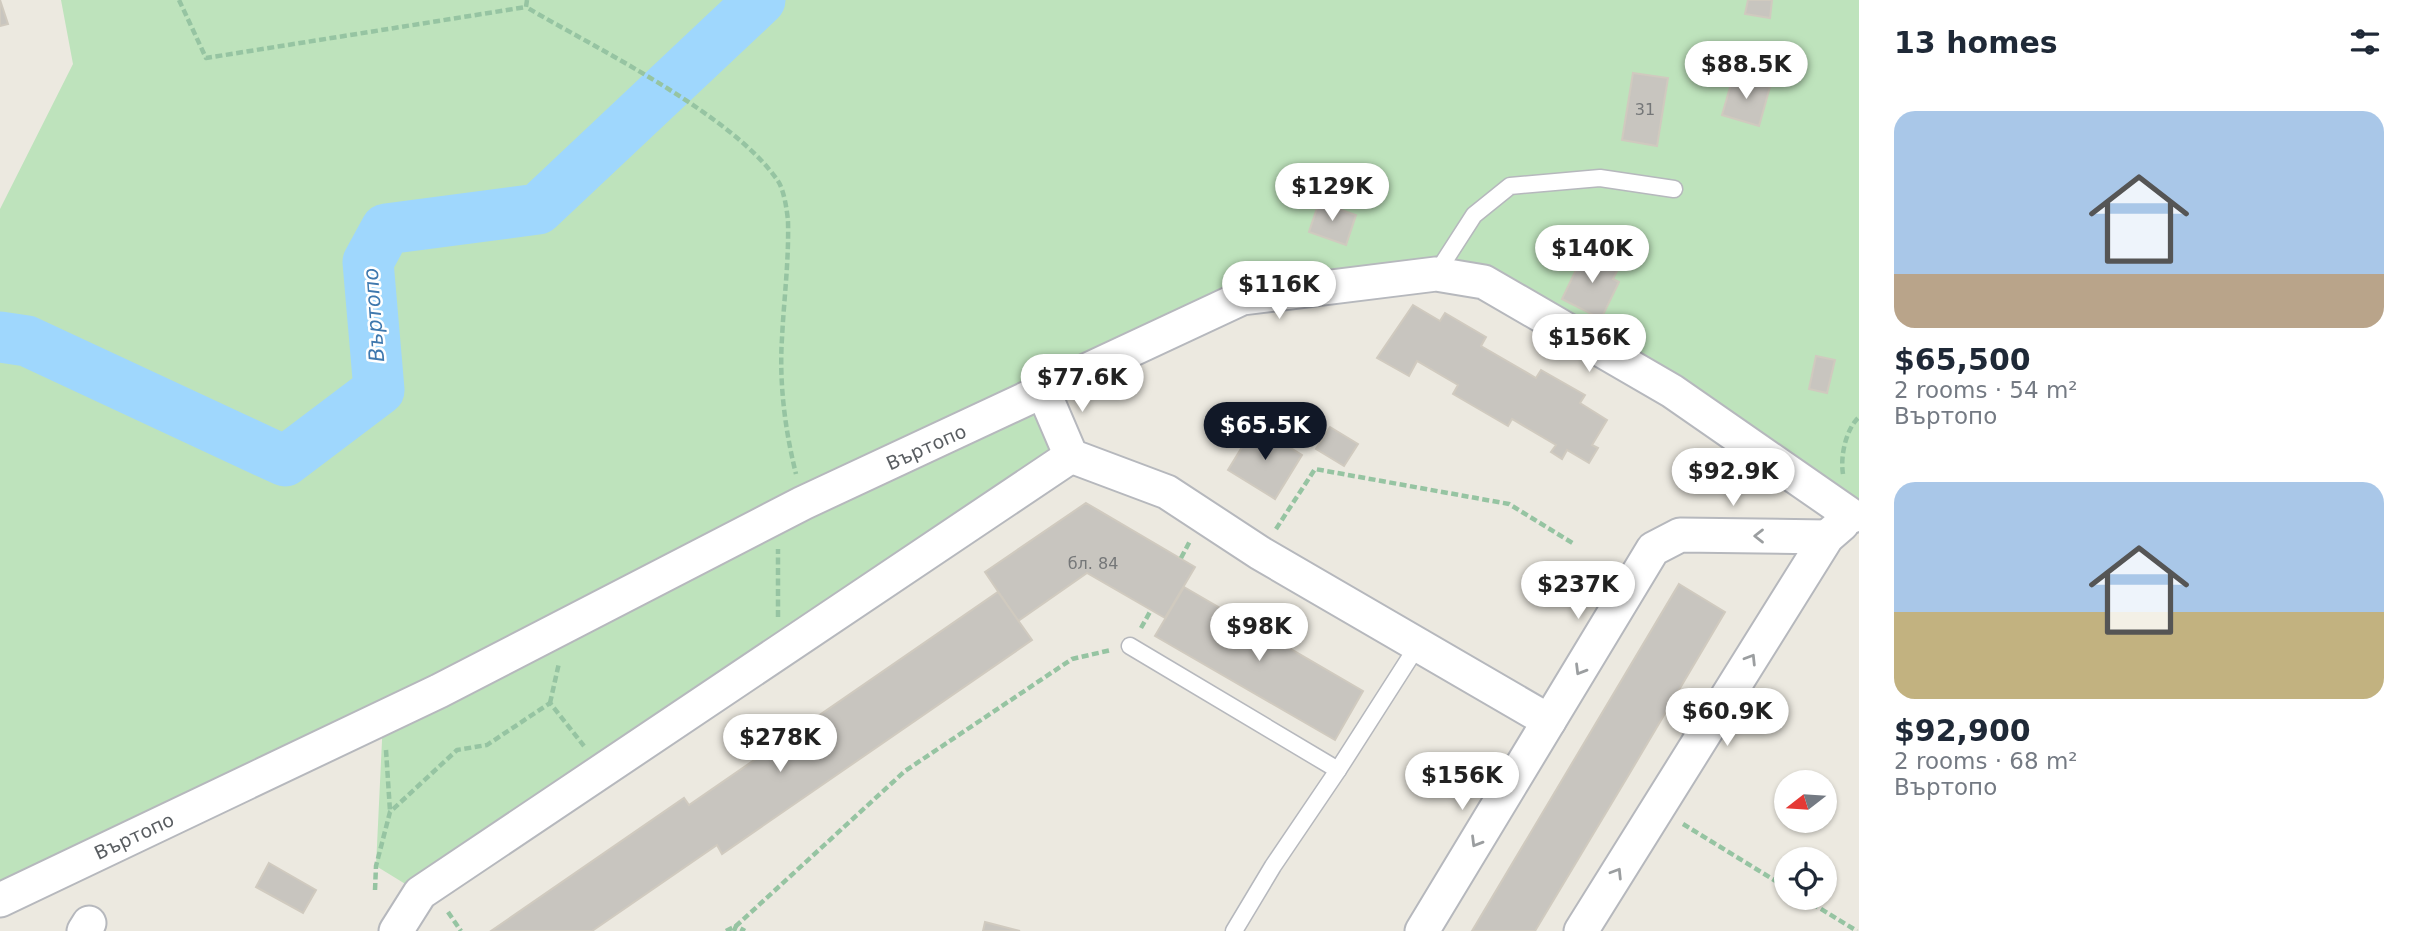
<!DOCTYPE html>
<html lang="en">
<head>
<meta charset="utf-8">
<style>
  body { margin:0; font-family:"DejaVu Sans",sans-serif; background:#f2f2f3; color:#1f2937; height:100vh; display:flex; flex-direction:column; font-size:26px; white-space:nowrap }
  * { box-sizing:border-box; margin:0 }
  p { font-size:23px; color:#747a83 }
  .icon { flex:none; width:38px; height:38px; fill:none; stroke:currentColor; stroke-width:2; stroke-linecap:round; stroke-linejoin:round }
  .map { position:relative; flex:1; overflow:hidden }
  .side { display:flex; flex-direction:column; background:#fff; width:560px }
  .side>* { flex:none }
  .needle { width:46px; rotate:253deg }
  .buttons { position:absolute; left:1774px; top:770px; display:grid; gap:14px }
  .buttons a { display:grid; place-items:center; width:63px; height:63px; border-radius:50%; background:#fff; box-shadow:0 2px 5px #0004; font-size:35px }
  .price { position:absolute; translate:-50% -60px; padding:0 16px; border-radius:24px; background:#fff; color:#222; font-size:23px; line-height:46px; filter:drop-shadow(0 2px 4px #0008) }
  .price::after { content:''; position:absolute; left:50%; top:42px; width:21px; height:16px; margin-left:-10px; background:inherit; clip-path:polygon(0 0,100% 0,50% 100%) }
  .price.active { background:#111827; color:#fff }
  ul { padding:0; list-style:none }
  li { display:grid; align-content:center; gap:14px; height:371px; padding:0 35px }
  li span { display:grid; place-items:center; height:217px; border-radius:21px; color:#555 }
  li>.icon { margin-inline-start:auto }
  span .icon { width:126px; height:126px; fill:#fffc; stroke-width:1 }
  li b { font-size:30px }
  h2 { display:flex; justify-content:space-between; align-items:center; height:84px; padding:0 35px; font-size:30px }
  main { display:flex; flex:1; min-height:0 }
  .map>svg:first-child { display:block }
  .green { fill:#bee3bc }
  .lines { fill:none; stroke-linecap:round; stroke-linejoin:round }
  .river { stroke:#9fd7fd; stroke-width:51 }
  .building { fill:#c8c5bf; stroke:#d0cabf; stroke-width:2 }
  .lane-casing { stroke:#b6b8bd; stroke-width:19 }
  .street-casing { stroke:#b6b8bd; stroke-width:37 }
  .path { stroke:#96c4a2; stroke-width:4.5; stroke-dasharray:7 3.5; stroke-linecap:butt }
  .lane { stroke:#fff; stroke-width:16 }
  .street { stroke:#fff; stroke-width:33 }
  .oneway { stroke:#9b9ea0 }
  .labels { text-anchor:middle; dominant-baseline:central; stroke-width:5; stroke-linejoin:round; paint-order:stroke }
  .number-label { font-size:16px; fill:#757778 }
  .street-label { font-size:19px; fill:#595d61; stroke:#fff }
  .water-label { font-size:21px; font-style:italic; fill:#3e78ae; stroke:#fff }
</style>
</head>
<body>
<main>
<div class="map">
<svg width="1859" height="931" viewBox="0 0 1859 931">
  <rect width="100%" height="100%" fill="#ece9e0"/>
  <polygon class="green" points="61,0 1859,0 1859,499 1841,495 1436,274 1242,298 1044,393 1071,456 420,893 376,866 383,720 0,900 0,209 73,64"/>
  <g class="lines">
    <polyline class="river" points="0,337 27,341 285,461 379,390 368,262 386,229 538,209 760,0"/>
  </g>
  <g class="building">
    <polygon points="0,0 8,24 0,26"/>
    <polygon points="1748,0 1772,0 1770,18 1745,14"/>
    <polygon points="1633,73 1668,78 1657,146 1622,140"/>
    <polygon points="1733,77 1770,87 1759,126 1722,115"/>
    <polygon points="1319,202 1356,215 1346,245 1309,232"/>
    <polygon points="1585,251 1619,267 1613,279 1619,282 1601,319 1562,299"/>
    <polygon points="1413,305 1440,321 1445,313 1486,337 1481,346 1536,378 1541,370 1585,395 1580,403 1607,420 1592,445 1598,448 1589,463 1567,450 1562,459 1551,452 1556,445 1512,419 1508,426 1453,394 1458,385 1417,361 1409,376 1377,358"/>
    <polygon points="1816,356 1835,360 1827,393 1809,389"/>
    <polygon points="1255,426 1302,455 1275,499 1228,470"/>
    <polygon points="1330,427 1358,444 1344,466 1316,449"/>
    <polygon points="1086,503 1195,567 1165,618 1087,573 1018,621 985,572"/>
    <polygon points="1679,584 1725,612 1628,776 1535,931 1472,931"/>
    <polygon points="1184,587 1363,691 1335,740 1155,636"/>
    <polygon points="998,592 1032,640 722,854 717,845 592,931 491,931 684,798 689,805"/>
    <polygon points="269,863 316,890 303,913 256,887"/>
    <polygon points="985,922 1020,931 983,931"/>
  </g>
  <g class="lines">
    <g class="lane-casing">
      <g id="lane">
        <polyline points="1436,274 1474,215 1510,186 1600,178 1674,189"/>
        <polyline points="1130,646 1338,770 1418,645"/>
        <polyline points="1234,931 1273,866 1338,770"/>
      </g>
    </g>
    <g class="street-casing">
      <g id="street">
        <polyline points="1044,393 1071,456 1167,492 1260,553 1549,721"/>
        <polyline points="0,900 439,691 803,503 1242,298 1436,274 1484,282 1672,391 1852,516"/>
        <polyline points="84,931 89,923"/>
        <polyline points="396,931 420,893 1071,456"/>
        <polyline points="1422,931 1653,549 1680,535 1827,537"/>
        <polyline points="1581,931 1827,537 1842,524"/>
      </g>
    </g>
    <g class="path">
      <polyline points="179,0 206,58 526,7"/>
      <path d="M 527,0 L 526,7 C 597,49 732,114 778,181 C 784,190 787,210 788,221 C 789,261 784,298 782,338 C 779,383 785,430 796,474"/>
      <path d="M 1843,474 C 1840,456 1846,429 1859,417"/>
      <polyline points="1276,529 1315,469 1509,504 1574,544"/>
      <polyline points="1181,558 1190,541"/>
      <polyline points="778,617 778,549"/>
      <polyline points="1141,628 1151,610"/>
      <polyline points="550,703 559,663"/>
      <polyline points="386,750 390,811"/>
      <polyline points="1683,824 1787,888"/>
      <polyline points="375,890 376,866 390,812 457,750 487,745 550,703 584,746"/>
      <polyline points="1803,898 1857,931"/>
      <polyline points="448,912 461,931"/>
      <polyline points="726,931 736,926 905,771 1072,659 1111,650"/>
      <polyline points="734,931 736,926 745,931"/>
    </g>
    <use href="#lane" class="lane"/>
    <use href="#street" class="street"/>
  </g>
  <defs><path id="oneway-chevron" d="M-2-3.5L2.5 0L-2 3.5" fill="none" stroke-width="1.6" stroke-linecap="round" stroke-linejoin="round" transform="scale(1.75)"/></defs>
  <g class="oneway">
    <use href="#oneway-chevron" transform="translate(1759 536) rotate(-180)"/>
    <use href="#oneway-chevron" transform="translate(1751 659) rotate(-58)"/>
    <use href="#oneway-chevron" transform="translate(1580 670) rotate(121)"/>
    <use href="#oneway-chevron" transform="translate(1476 842) rotate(121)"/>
    <use href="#oneway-chevron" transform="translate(1617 873) rotate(-58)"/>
  </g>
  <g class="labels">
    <g class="number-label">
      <text x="1645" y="109">31</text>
      <text x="1093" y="563">бл. 84</text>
    </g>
    <g class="street-label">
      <text transform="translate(926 447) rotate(-24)">Въртопо</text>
      <text transform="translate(134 836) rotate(-25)">Въртопо</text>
    </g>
    <g class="water-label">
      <text transform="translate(374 315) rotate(-94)">Въртопо</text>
    </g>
  </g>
</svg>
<div class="buttons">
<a><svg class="needle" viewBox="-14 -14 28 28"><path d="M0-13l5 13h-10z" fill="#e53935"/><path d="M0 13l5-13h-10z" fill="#747a83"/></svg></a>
<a><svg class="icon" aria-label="locate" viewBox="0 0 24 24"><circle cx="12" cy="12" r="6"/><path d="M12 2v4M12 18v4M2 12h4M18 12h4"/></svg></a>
</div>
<b class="price" style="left:1746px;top:101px">$88.5K</b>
<b class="price" style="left:1332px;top:223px">$129K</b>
<b class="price" style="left:1592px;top:285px">$140K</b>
<b class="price" style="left:1279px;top:321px">$116K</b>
<b class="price" style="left:1589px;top:374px">$156K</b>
<b class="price" style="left:1082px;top:414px">$77.6K</b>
<b class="price active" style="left:1265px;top:462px">$65.5K</b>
<b class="price" style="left:1733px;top:508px">$92.9K</b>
<b class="price" style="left:1578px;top:621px">$237K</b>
<b class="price" style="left:1259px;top:663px">$98K</b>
<b class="price" style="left:1727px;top:748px">$60.9K</b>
<b class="price" style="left:780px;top:774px">$278K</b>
<b class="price" style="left:1462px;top:812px">$156K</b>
</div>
<section class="side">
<h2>13 homes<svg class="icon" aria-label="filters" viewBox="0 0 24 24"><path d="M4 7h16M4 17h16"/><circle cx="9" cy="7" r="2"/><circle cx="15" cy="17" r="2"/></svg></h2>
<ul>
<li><span style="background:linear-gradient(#a9c7e8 75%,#b9a48a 0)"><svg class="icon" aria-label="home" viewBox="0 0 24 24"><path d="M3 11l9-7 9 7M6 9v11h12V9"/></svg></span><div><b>$65,500</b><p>2 rooms · 54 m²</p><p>Въртопо</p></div></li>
<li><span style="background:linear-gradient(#a9c7e8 60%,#c2b280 0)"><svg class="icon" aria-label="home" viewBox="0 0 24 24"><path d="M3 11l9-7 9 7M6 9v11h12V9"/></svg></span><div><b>$92,900</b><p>2 rooms · 68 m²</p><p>Въртопо</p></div></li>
</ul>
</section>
</main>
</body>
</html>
